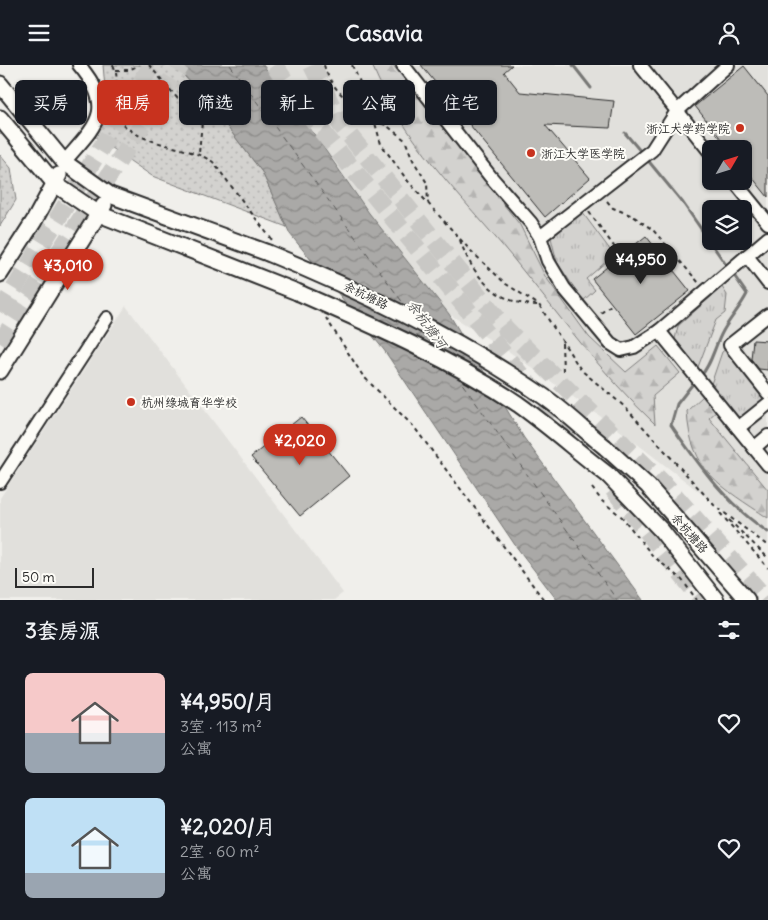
<!DOCTYPE html>
<html lang="zh">
<head>
<meta charset="utf-8">
<style>
  body { margin:0; font-family:Delius,"LXGW WenKai TC",sans-serif; background:#242831; color:#f1f3f6; height:100vh; display:flex; flex-direction:column; font-size:19px; white-space:nowrap }
  * { box-sizing:border-box; margin:0 }
  p { font-size:16px; color:#9ea1a6 }
  .icon { flex:none; width:28px; height:28px; fill:none; stroke:currentColor; stroke-width:2; stroke-linecap:round; stroke-linejoin:round }
  .map { position:relative; height:535px; overflow:hidden }
  .side { display:flex; flex-direction:column; background:#171b24; flex:1 }
  .side>* { flex:none }
  .hud { position:absolute; left:15px; top:15px; width:500px; height:45px; display:flex; gap:10px }
  .needle { width:32px; rotate:51deg }
  .buttons { position:absolute; left:702px; top:75px; display:grid; gap:10px }
  .buttons a { display:grid; place-items:center; width:50px; height:50px; border-radius:8px; background:#171b24; box-shadow:0 1px 4px #0004; font-size:25px }
  .scale { position:absolute; left:15px; bottom:12px; width:79px; box-sizing:border-box; padding-left:5px; border:2px solid #2b2b2b; border-top:0; font-size:14px; line-height:18px; white-space:nowrap; color:#2b2b2b; -webkit-text-stroke:4px #fdfcf7; paint-order:stroke }
  .price { position:absolute; translate:-50% -42px; padding:0 11px; border-radius:18px; background:#c8321e; color:#fff; font-size:16px; line-height:32px; filter:drop-shadow(0 1px 2px #0008) }
  .price::after { content:''; position:absolute; left:50%; top:30px; width:15px; height:11px; margin-left:-8px; background:inherit; clip-path:polygon(0 0,100% 0,50% 100%) }
  .price.selected { background:#222; color:#fff }
  ul { padding:0; list-style:none }
  li { display:flex; align-items:center; gap:15px; height:125px; padding:0 25px }
  li span { display:grid; place-items:center; flex:none; width:140px; height:100px; border-radius:8px; color:#555 }
  li>.icon { margin-inline-start:auto }
  span .icon { width:60px; height:60px; fill:#fffc; stroke-width:1 }
  li b { font-size:21px }
  h2 { display:flex; justify-content:space-between; align-items:center; height:60px; padding:0 25px; font-size:21px }
  .chip { padding:0 18px; border-radius:8px; background:#171b24; box-shadow:0 1px 4px #0004; font-size:18px; line-height:45px }
  .chip.selected { background:#c8321e; color:#fff }
  header { display:flex; justify-content:space-between; align-items:center; height:65px; padding:0 25px; background:#171b24; font-size:22px; font-weight:700 }
  .map>svg:first-child { display:block }
  .built { fill:#e1e0dc; fill-rule:evenodd }
  .grass { fill:url(#grass-tufts); stroke:#7f7e7d }
  .forest { fill:url(#forest-firs); stroke:#7f7e7d }
  .park { fill:url(#park-dots); stroke:#7f7e7d }
  .water { fill:url(#water-waves); stroke:#777775 }
  .lines { fill:none; stroke-linecap:round; stroke-linejoin:round }
  .stream { stroke:#777775; stroke-width:3 }
  .ferry { stroke:#575756; stroke-width:1; stroke-dasharray:6 5; stroke-linecap:butt }
  .building { fill:#bdbcb8; stroke:#2b2b2b }
  .highway-tunnel { stroke:#c9c8c5; stroke-width:18; stroke-dasharray:18 9; stroke-linecap:butt }
  .minor-casing { stroke:#2b2b2b; stroke-width:16 }
  .major-casing { stroke:#2b2b2b; stroke-width:19 }
  .path { stroke:#2b2b2b; stroke-width:2; stroke-dasharray:4 4; stroke-linecap:butt }
  .minor { stroke:#fdfcf7; stroke-width:12 }
  .major { stroke:#fdfcf7; stroke-width:15 }
  .major-bridge-casing { stroke:#2b2b2b; stroke-width:19; stroke-linecap:butt }
  .major-bridge { stroke:#fdfcf7; stroke-width:15 }
  .poi-dot { fill:#c8321e; stroke:#fdfcf7; stroke-width:2 }
  .labels { text-anchor:middle; dominant-baseline:central; stroke-width:4; stroke-linejoin:round; paint-order:stroke }
  .poi-label { font-size:12px; fill:#2b2b2b; stroke:#fdfcf7; text-anchor:start }
  .street-label { font-size:12px; fill:#2b2b2b; stroke:#fdfcf7 }
  .water-label { font-size:14px; font-style:italic; fill:#575756; stroke:#fdfcf7 }
</style>
</head>
<body>
<header><svg class="icon" aria-label="menu" viewBox="0 0 24 24"><path d="M4 6h16M4 12h16M4 18h16"/></svg>Casavia<svg class="icon" aria-label="person" viewBox="0 0 24 24"><circle cx="12" cy="8" r="4"/><path d="M4 21q1-7 8-7t8 7"/></svg></header>
<div class="map">
<svg width="768" height="535" viewBox="0 0 768 535">
  <defs>
    <pattern id="grass-tufts" width="24" height="20" patternUnits="userSpaceOnUse" patternTransform="scale(1.25)"><rect width="24" height="20" fill="#d3d2cf"/><path d="M3 7l-1-3M5 7V3M7 7l1-3M15 17l-1-3M17 17v-4M19 17l1-3" fill="none" stroke="#b5b4b2"/></pattern>
    <pattern id="forest-firs" width="22" height="20" patternUnits="userSpaceOnUse" patternTransform="scale(1.25)"><rect width="22" height="20" fill="#d3d2cf"/><path d="M5 1l3.5 6h-7zM16 11l3.5 6h-7z" fill="#b5b4b2"/></pattern>
    <pattern id="park-dots" width="8" height="8" patternUnits="userSpaceOnUse" patternTransform="scale(1.25)"><rect width="8" height="8" fill="#d3d2cf"/><path d="M2 2h.1M6 6h.1" fill="none" stroke="#b5b4b2" stroke-width="1.8" stroke-linecap="round"/></pattern>
    <pattern id="water-waves" width="16" height="10" patternUnits="userSpaceOnUse" patternTransform="scale(1.25)"><rect width="16" height="10" fill="#aaa9a7"/><path d="M0 5q4-4 8 0t8 0" fill="none" stroke="#8b8a88"/></pattern>
  </defs>
  <rect width="100%" height="100%" fill="#f0efeb"/>
  <filter id="ink" filterUnits="userSpaceOnUse"><feTurbulence type="fractalNoise" baseFrequency=".02" numOctaves="2"/><feDisplacementMap in="SourceGraphic" scale="10" xChannelSelector="R" yChannelSelector="G"/><feConvolveMatrix kernelMatrix="1 2 1 2 8 2 1 2 1" color-interpolation-filters="sRGB"/></filter>
  <g filter="url(#ink)">
    <g class="built">
      <path d="M 263,0 L 768,0 L 768,480 L 614,361 L 511,288 L 449,249 L 369,148 L 290,33 ZM 711,84 L 744,84 L 744,116 L 711,116 ZM 711,144 L 744,144 L 744,176 L 711,176 Z"/>
      <polygon points="126,241 343,528 334,535 0,535 0,433"/>
    </g>
    <g class="grass">
      <polygon points="582,147 614,190 586,214 595,225 583,236 557,197 551,173"/>
      <polygon points="722,222 727,230 725,248 716,255 698,302 675,274 678,261"/>
      <polygon points="727,283 766,333 739,355 711,319 722,287"/>
    </g>
    <g class="forest">
      <path d="M 372,0 L 393,0 L 520,160 L 545,211 L 589,272 L 626,307 L 658,281 L 680,308 L 653,331 L 655,359 C 601,308 559,250 512,192 C 461,130 403,76 372,0 Z"/>
      <path d="M 704,330 L 717,346 L 709,353 L 768,425 L 768,453 C 722,422 690,407 687,346 Z"/>
    </g>
    <g class="park">
      <polygon points="103,0 174,0 209,38 262,107 287,162 152,111 95,72 107,46"/>
      <polygon points="0,90 11,103 16,135 0,161"/>
    </g>
    <polygon class="water" points="175,0 263,0 289,33 369,148 449,249 524,373 643,535 557,535 515,480 384,285 290,169 262,107 209,38"/>
    <g class="lines">
      <g class="stream">
        <polyline points="573,0 591,23"/>
        <polyline points="625,68 642,88"/>
        <polyline points="646,93 683,138 729,204"/>
        <path d="M 700,312 C 712,299 714,282 723,266 C 730,253 740,243 747,229 L 733,209"/>
        <path d="M 695,316 L 677,339 L 671,360 C 700,401 726,439 768,467"/>
      </g>
      <g class="ferry">
        <polyline points="230,0 406,242"/>
        <polyline points="425,268 436,283"/>
        <polyline points="456,310 617,535"/>
      </g>
    </g>
    <g class="building">
      <polygon points="421,0 512,0 504,7 520,27 614,36 610,63 545,60 590,113 545,152"/>
      <polygon points="744,1 768,31 768,132 744,102 744,84 729,84 695,41"/>
      <polygon points="646,171 690,226 636,269 592,214"/>
      <polygon points="753,275 768,276 768,305 759,304 751,294"/>
      <polygon points="301,352 349,411 300,451 251,392"/>
    </g>
    <g class="lines">
      <g class="highway-tunnel">
        <polyline points="274,0 311,53 583,386"/>
        <polyline points="312,0 341,60 506,264 668,423 767,535"/>
        <polyline points="0,247 152,0"/>
        <polyline points="0,278 181,0"/>
        <polyline points="613,424 702,535"/>
      </g>
      <g class="minor-casing">
        <g id="minor">
          <polyline points="403,0 490,111 531,158 540,172 548,196 564,223 610,278 621,285 634,282 659,266"/>
          <polyline points="640,0 711,88"/>
          <path d="M 64,97 C 96,60 117,45 79,0"/>
          <polyline points="734,116 768,158"/>
          <polyline points="540,172 652,85 677,46 728,0"/>
          <polyline points="768,173 659,266 768,400"/>
          <polyline points="747,191 768,218"/>
          <polyline points="768,250 730,280 768,328"/>
          <polyline points="738,363 768,339"/>
          <polyline points="754,383 768,371"/>
          <polyline points="0,417 107,253"/>
        </g>
      </g>
      <g class="major-casing">
        <g id="major">
          <polyline points="0,19 64,97 110,130 268,188"/>
          <polyline points="0,53 55,119 99,149 297,227"/>
          <polyline points="0,209 34,156 59,110"/>
          <polyline points="0,306 104,140"/>
          <polyline points="605,382 648,421 747,535"/>
          <polyline points="608,410 661,465 716,535"/>
        </g>
      </g>
      <g class="path">
        <path d="M 113,0 C 124,20 105,35 114,48 C 135,83 182,77 213,97 L 272,175"/>
        <polyline points="149,0 178,34 202,57 199,88"/>
        <path d="M 324,0 C 331,25 350,39 372,50"/>
        <polyline points="352,0 369,37 381,79 407,115 470,185 506,219 539,240 581,305 625,342 714,440 768,481"/>
        <polyline points="116,5 129,5 139,0"/>
        <polyline points="374,56 386,60 405,75 413,95 427,118 428,138"/>
        <polyline points="607,136 613,143 633,151 653,165 699,218"/>
        <polyline points="589,147 621,191"/>
        <path d="M 460,175 C 472,211 498,240 538,240"/>
        <polyline points="601,248 612,239"/>
        <polyline points="326,253 363,311 414,362 544,535"/>
        <polyline points="562,278 563,306"/>
        <polyline points="592,423 602,436 622,452 652,490 682,515 697,535"/>
        <polyline points="720,448 768,503"/>
        <polyline points="729,455 768,493"/>
      </g>
      <use href="#minor" class="minor"/>
      <use href="#major" class="major"/>
      <g class="major-bridge-casing">
        <g id="major-bridge">
          <path d="M 268,188 C 364,227 457,272 543,331 C 565,346 584,365 605,382"/>
          <path d="M 297,227 C 372,260 449,293 518,339 C 549,361 578,387 608,410"/>
        </g>
      </g>
      <use href="#major-bridge" class="major-bridge"/>
    </g>
  </g>
  <g class="poi-dot">
    <circle cx="740" cy="63" r="5"/>
    <circle cx="531" cy="88" r="5"/>
    <circle cx="131" cy="337" r="5"/>
  </g>
  <g class="labels">
    <g class="poi-label">
      <text x="730" y="63" text-anchor="end">浙江大学药学院</text>
      <text x="541" y="88">浙江大学医学院</text>
      <text x="141" y="337">杭州绿城育华学校</text>
    </g>
    <g class="street-label">
      <text transform="translate(366 230) rotate(26)">余杭塘路</text>
      <text transform="translate(690 468) rotate(49)">余杭塘路</text>
    </g>
    <g class="water-label">
      <text transform="translate(427 259) rotate(54)">余杭塘河</text>
    </g>
  </g>
</svg>
<div class="buttons">
<a><svg class="needle" viewBox="-14 -14 28 28"><path d="M0-13l5 13h-10z" fill="#e53935"/><path d="M0 13l5-13h-10z" fill="#9ea1a6"/></svg></a>
<a><svg class="icon" aria-label="layers" viewBox="0 0 24 24"><path d="M12 4l9 5-9 5-9-5zM3 14l9 5 9-5"/></svg></a>
</div>
<div class="scale">50 m</div>
<b class="price selected" style="left:641px;top:220px">¥4,950</b>
<b class="price" style="left:68px;top:226px">¥3,010</b>
<b class="price" style="left:300px;top:401px">¥2,020</b>
<div class="hud">
<a class="chip">买房</a>
<a class="chip selected">租房</a>
<a class="chip">筛选</a>
<a class="chip">新上</a>
<a class="chip">公寓</a>
<a class="chip">住宅</a>
</div>
</div>
<section class="side">
<h2>3套房源<svg class="icon" aria-label="filters" viewBox="0 0 24 24"><path d="M4 7h16M4 17h16"/><circle cx="9" cy="7" r="2"/><circle cx="15" cy="17" r="2"/></svg></h2>
<ul>
<li><span style="background:linear-gradient(#f6c9c9 60%,#9aa5b1 0)"><svg class="icon" aria-label="home" viewBox="0 0 24 24"><path d="M3 11l9-7 9 7M6 9v11h12V9"/></svg></span><div><b>¥4,950/月</b><p>3室 · 113 m²</p><p>公寓</p></div><svg class="icon" aria-label="heart" viewBox="0 0 24 24"><path d="M12 20l-8-8c-3-5 5-10 8-4 3-6 11-1 8 4z"/></svg></li>
<li><span style="background:linear-gradient(#bfe0f5 75%,#9aa5b1 0)"><svg class="icon" aria-label="home" viewBox="0 0 24 24"><path d="M3 11l9-7 9 7M6 9v11h12V9"/></svg></span><div><b>¥2,020/月</b><p>2室 · 60 m²</p><p>公寓</p></div><svg class="icon" aria-label="heart" viewBox="0 0 24 24"><path d="M12 20l-8-8c-3-5 5-10 8-4 3-6 11-1 8 4z"/></svg></li>
</ul>
</section>
</body>
</html>
